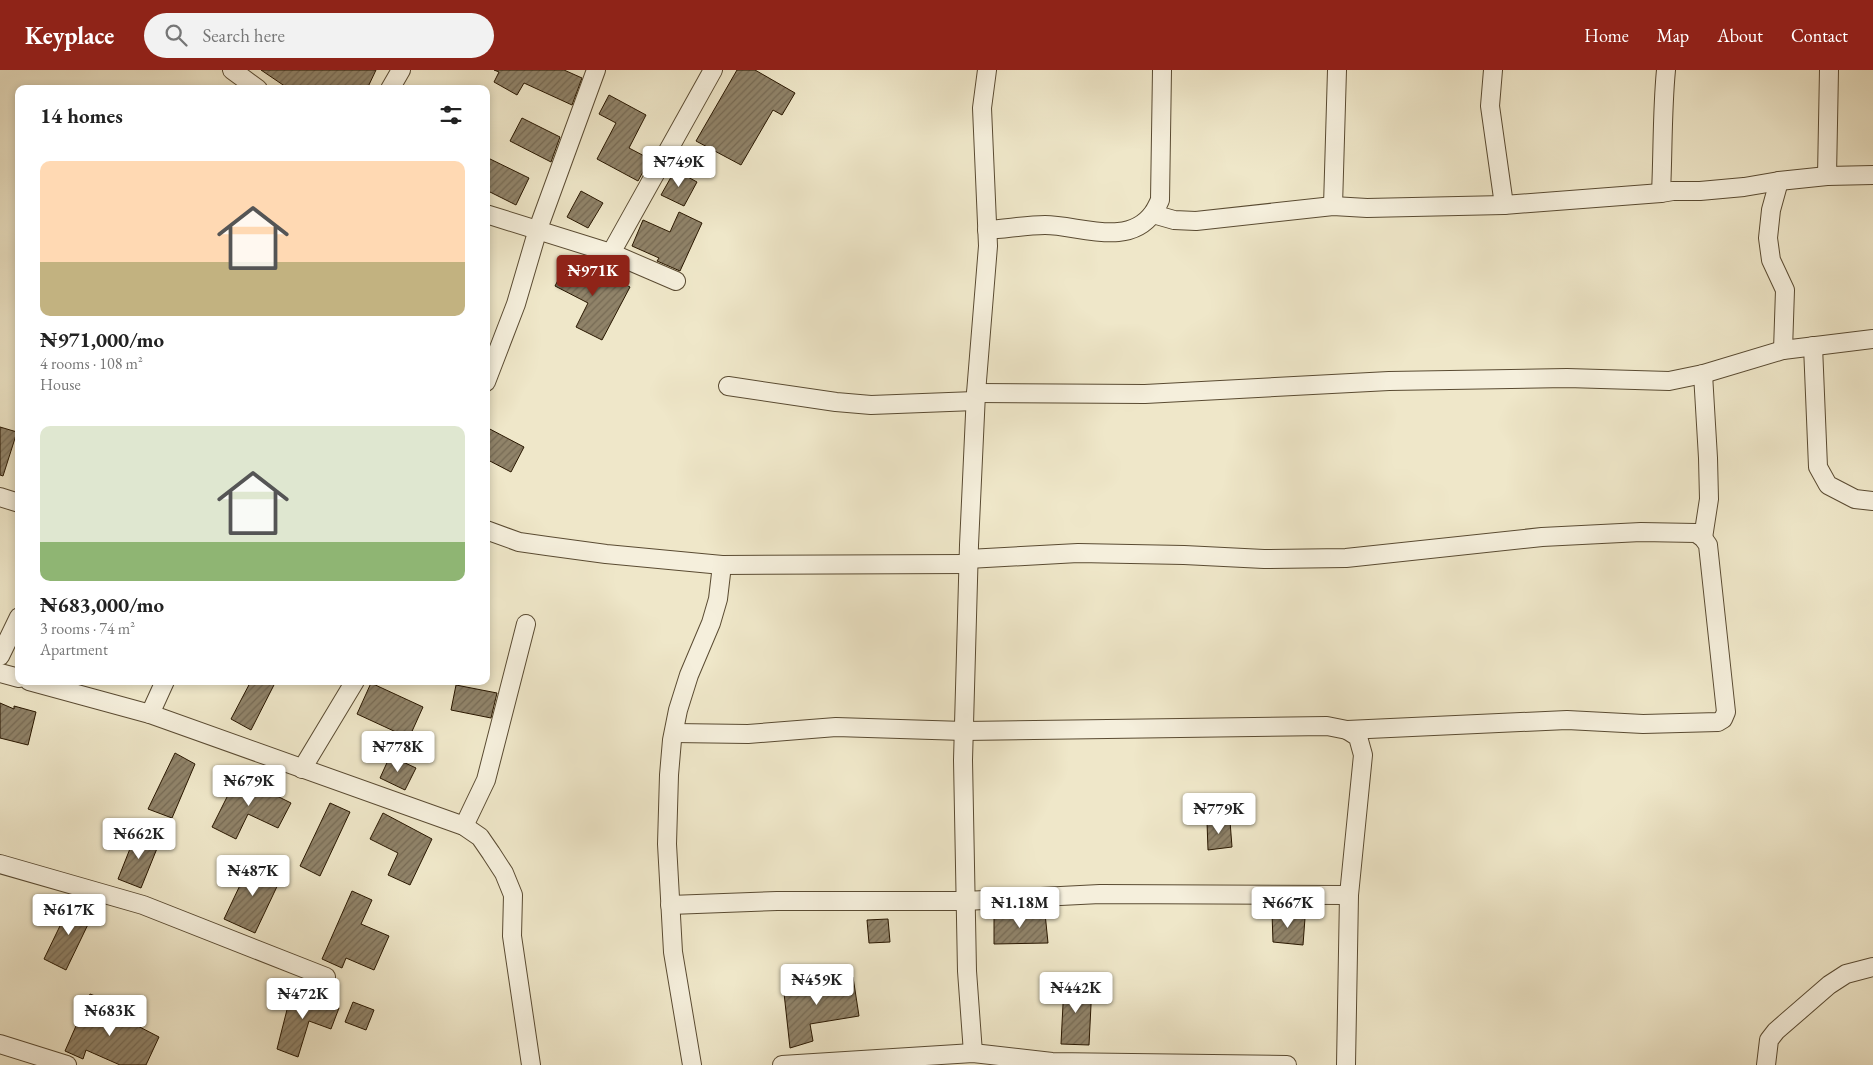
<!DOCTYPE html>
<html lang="en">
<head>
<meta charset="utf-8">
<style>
  body { margin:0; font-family:"EB Garamond",serif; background:#f2f2f2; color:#222; height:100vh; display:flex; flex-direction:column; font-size:19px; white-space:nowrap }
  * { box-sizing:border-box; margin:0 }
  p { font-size:16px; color:#767676 }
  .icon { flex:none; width:28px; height:28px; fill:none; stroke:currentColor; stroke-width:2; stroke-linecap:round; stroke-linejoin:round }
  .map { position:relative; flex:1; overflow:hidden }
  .sheet { position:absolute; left:15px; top:15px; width:475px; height:600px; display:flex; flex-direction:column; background:#fff; border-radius:10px; box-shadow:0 2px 8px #0003 }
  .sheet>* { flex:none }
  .price { position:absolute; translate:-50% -42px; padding:0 11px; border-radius:5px; background:#fff; color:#222; font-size:16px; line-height:32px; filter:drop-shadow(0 1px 2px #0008) }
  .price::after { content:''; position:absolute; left:50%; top:30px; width:15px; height:11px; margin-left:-8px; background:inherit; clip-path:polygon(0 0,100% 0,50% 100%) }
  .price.current { background:#8f2418; color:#fff }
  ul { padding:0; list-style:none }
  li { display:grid; align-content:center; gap:10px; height:265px; padding:0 25px }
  li span { display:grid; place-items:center; height:155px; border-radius:10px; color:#555 }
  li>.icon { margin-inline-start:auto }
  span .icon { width:90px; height:90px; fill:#fffc; stroke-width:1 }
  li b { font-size:21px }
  h2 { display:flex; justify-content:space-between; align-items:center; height:60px; padding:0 25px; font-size:21px }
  header { display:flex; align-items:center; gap:30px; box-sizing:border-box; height:70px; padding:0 25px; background:#8f2418; color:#fff }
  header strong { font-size:24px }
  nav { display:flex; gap:28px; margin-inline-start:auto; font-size:18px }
  .search { width:350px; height:45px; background:#f2f2f2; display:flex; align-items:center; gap:12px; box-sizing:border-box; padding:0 18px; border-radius:28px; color:#767676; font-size:19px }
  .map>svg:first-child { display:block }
  .building { fill:url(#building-hatch); stroke:#291700 }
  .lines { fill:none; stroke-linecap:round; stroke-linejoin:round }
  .minor-casing { stroke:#5a4b32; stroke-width:20 }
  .minor { stroke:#f5efdc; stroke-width:18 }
</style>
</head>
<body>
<header>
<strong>Keyplace</strong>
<div class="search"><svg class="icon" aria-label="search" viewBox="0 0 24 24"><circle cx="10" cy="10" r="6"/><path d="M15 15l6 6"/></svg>Search here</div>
<nav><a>Home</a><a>Map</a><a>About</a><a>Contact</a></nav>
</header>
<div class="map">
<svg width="1873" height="995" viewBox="0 0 1873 995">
  <defs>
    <pattern id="building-hatch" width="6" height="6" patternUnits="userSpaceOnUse" patternTransform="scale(1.25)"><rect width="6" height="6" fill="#908369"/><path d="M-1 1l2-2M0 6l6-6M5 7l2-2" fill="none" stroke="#766a54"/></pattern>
  </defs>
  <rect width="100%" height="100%" fill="#efe7c9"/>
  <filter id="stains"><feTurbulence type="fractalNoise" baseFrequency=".004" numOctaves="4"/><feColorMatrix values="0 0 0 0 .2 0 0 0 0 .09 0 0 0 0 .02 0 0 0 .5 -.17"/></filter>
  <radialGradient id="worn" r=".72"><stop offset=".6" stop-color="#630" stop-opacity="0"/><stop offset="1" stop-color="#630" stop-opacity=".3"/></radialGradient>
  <g class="building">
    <polygon points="261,0 376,0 367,19 289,19"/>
    <polygon points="494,0 564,0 582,8 572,35 524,13 517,25 494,12 499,2"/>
    <polygon points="737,0 755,0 795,23 782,45 773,40 741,95 696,71"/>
    <polygon points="609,25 646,45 629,78 650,89 638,111 597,89 616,53 599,44"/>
    <polygon points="522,48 560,67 551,92 510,71"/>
    <polygon points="486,87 529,108 516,135 486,120"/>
    <polygon points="675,100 697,112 684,136 661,125"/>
    <polygon points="581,121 603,133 588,158 567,147"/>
    <polygon points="679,142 702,153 680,201 657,191 659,188 632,176 643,150 670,162"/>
    <polygon points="569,189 602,206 604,203 630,217 602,270 576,257 588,233 555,216"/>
    <polygon points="0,357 17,362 3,406 0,405"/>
    <polygon points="486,357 524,377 511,402 486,389"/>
    <polygon points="251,611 276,611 251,660 231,649"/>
    <polygon points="371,613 423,637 409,668 357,644"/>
    <polygon points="456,615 497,623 491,648 451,640"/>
    <polygon points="0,633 14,639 14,636 36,642 28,675 0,668"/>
    <polygon points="175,683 195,694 172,748 148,739"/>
    <polygon points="390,686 416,698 405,720 380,708"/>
    <polygon points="239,703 262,715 261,718 291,733 278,758 248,744 236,769 212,757"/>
    <polygon points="330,733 350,742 320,806 300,796"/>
    <polygon points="383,743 432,769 410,815 388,805 398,783 370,769"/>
    <polygon points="1230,751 1232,777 1208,780 1207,752"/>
    <polygon points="137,761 160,771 141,818 118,809"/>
    <polygon points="251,792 282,806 255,863 224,849"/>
    <polygon points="352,821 372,830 361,854 389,866 374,900 346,888 342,898 322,889"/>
    <polygon points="72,831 94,842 66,900 44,889"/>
    <polygon points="1045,843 1048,873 994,874 994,844"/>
    <polygon points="1272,843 1305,848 1303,875 1273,872"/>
    <polygon points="888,849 890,872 869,873 867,850"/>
    <polygon points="853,907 859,946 810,954 813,971 790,978 783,914 804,909 805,915"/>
    <polygon points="1064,914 1092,915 1089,975 1061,974"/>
    <polygon points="292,920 317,927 316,930 339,938 331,959 309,951 298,987 277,979"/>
    <polygon points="90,924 108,931 103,941 130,952 159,967 146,995 120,995 86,980 83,989 65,981"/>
    <polygon points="353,932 374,940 366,960 345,952"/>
  </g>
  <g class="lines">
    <g class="minor-casing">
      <g id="minor">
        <polyline points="232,0 258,19"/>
        <polyline points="1493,0 1490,36 1504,135"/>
        <path d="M 1666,0 C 1662,41 1663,82 1661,123 L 1673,121 L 1700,121 L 1744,117 L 1779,111 L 1827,106 L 1873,105"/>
        <polyline points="390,19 401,0"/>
        <polyline points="1827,106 1829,0"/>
        <polyline points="1779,111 1771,140 1768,168 1771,190 1785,220 1783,280"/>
        <polyline points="1333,136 1337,0"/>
        <polyline points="486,144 611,183 676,211"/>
        <polyline points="1153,144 1174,150 1196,151 1333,136 1367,138 1504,135 1661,123"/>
        <path d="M 987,160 C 1006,159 1026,155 1045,155 C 1079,155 1128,178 1153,143 C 1156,139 1158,134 1160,130 L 1162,0"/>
        <polyline points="611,183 713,0"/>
        <polyline points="1813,276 1818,397 1828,415 1855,429 1873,431"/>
        <polyline points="1703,304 1708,388 1709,429 1703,468"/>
        <polyline points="486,312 516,234 538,159 596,0"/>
        <polyline points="728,316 836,332 871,335 975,331"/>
        <polyline points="976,323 1145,324 1389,311 1567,308 1669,311 1703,304 1783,280 1873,269"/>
        <polyline points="0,427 19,433"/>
        <polyline points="486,460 519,472 547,476 606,484 722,495 968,494"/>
        <polyline points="968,489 1078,483 1184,485 1264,489 1346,488 1542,467 1641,462 1696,463 1703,468 1708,475 1726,642 1723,649 1718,652 1643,654 1567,650 1347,660"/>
        <polyline points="0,586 19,547"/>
        <polyline points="0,603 19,608"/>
        <polyline points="29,611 150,644 464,756 480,767 491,783 504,803 513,825 512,866 531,995"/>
        <polyline points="150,644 165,611"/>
        <polyline points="674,663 748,664 836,657 964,661 1327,656 1347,660 1358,667 1363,685 1349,825 1346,995"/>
        <polyline points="302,699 355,611"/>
        <polyline points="464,756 486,710 526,554"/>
        <polyline points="0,794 143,835 326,907"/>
        <polyline points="670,835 777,831 965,831 1100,824 1349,825"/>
        <polyline points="0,974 67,995"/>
        <polyline points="973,983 967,901 963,690 969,475 976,323 988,176 982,38 987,0"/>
        <polyline points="692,995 673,882 667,774 669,705 672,670 678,640 689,605 711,553 718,529 722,495"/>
        <polyline points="782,995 973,983 1052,992 1287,995"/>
        <polyline points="1766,995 1769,970 1776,961 1829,915 1846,904 1873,897"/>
      </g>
    </g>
    <use href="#minor" class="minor"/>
  </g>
  <rect width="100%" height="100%" filter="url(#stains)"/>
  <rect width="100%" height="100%" fill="url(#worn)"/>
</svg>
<b class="price" style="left:679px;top:118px">₦749K</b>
<b class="price current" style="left:593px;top:227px">₦971K</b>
<b class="price" style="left:398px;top:703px">₦778K</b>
<b class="price" style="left:249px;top:737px">₦679K</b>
<b class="price" style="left:1219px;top:765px">₦779K</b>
<b class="price" style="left:139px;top:790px">₦662K</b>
<b class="price" style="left:253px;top:827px">₦487K</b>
<b class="price" style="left:1020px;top:859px">₦1.18M</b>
<b class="price" style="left:1288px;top:859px">₦667K</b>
<b class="price" style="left:69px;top:866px">₦617K</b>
<b class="price" style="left:817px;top:936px">₦459K</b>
<b class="price" style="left:1076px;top:944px">₦442K</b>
<b class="price" style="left:303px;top:950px">₦472K</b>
<b class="price" style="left:110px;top:967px">₦683K</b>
<section class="sheet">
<h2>14 homes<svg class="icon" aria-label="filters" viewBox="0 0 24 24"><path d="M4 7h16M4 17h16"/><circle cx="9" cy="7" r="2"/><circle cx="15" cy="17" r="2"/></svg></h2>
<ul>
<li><span style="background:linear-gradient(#ffd9b3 65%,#c2b280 0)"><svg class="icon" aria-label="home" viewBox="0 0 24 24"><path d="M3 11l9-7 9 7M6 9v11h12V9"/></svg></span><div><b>₦971,000/mo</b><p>4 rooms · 108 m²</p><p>House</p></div></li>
<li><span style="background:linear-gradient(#dfe7d0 75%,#8fb573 0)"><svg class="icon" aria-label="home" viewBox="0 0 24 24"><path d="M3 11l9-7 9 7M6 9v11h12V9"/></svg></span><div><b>₦683,000/mo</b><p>3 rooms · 74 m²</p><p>Apartment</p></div></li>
</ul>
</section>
</div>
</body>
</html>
